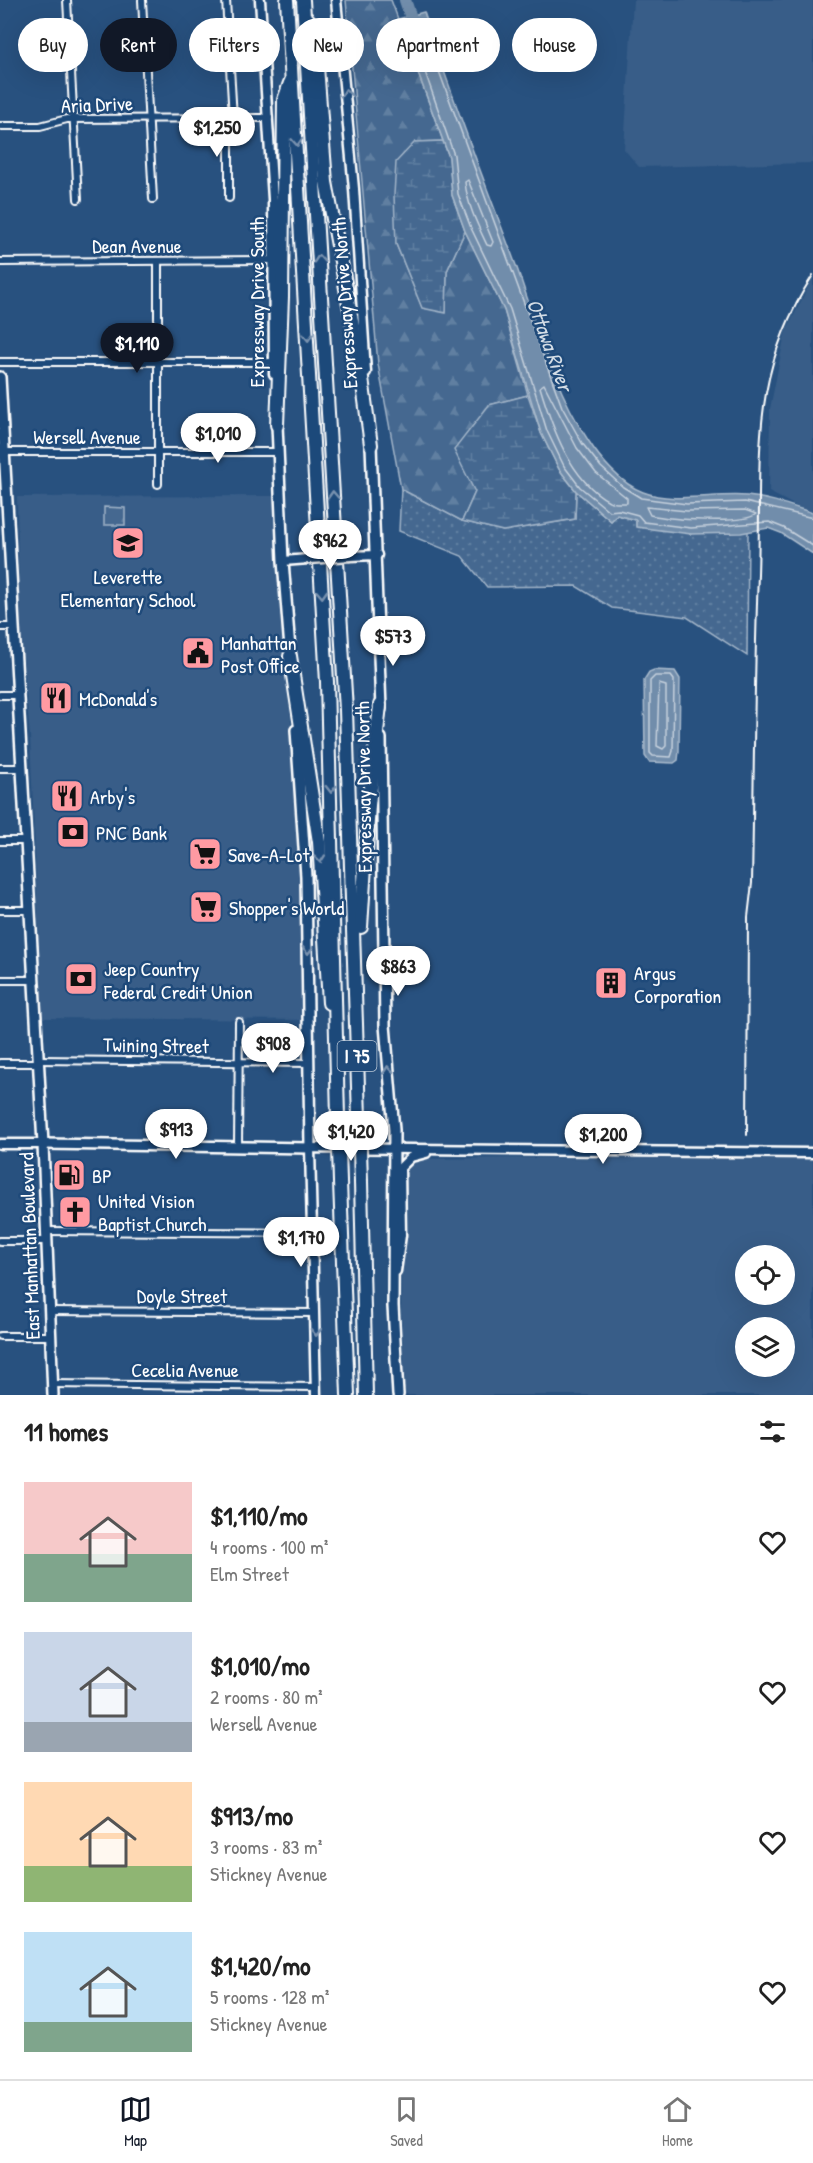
<!DOCTYPE html>
<html lang="en">
<head>
<meta charset="utf-8">
<style>
  body { margin:0; font-family:"Patrick Hand",sans-serif; background:#f2f2f2; color:#222; height:100vh; display:flex; flex-direction:column; font-size:22px; white-space:nowrap }
  * { box-sizing:border-box; margin:0 }
  p { font-size:20px; color:#767676 }
  .icon { flex:none; width:33px; height:33px; fill:none; stroke:currentColor; stroke-width:2; stroke-linecap:round; stroke-linejoin:round }
  .map { position:relative; height:1395px; overflow:hidden }
  .details { display:flex; flex-direction:column; background:#fff; flex:1 }
  .details>* { flex:none }
  .banner { position:absolute; left:18px; top:18px; width:777px; height:54px; display:flex; gap:12px }
  .buttons { position:absolute; left:735px; top:1245px; display:grid; gap:12px }
  .buttons a { display:grid; place-items:center; width:60px; height:60px; border-radius:50%; background:#fff; box-shadow:0 6px 24px #0002; font-size:30px }
  .price { position:absolute; translate:-50% -51px; padding:0 14px; border-radius:21px; background:#fff; color:#222; font-size:20px; line-height:39px; filter:drop-shadow(0 2px 3px #0008) }
  .price::after { content:''; position:absolute; left:50%; top:36px; width:18px; height:14px; margin-left:-9px; background:inherit; clip-path:polygon(0 0,100% 0,50% 100%) }
  .price.on { background:#111827; color:#fff }
  ul { padding:0; list-style:none }
  li { display:flex; align-items:center; gap:18px; height:150px; padding:0 24px }
  li span { display:grid; place-items:center; flex:none; width:168px; height:120px; border-radius:0px; color:#555 }
  li>.icon { margin-inline-start:auto }
  span .icon { width:72px; height:72px; fill:#fffc; stroke-width:1 }
  li b { font-size:26px }
  h2 { display:flex; justify-content:space-between; align-items:center; height:72px; padding:0 24px; font-size:26px }
  .pill { padding:0 21px; border-radius:27px; background:#fff; box-shadow:0 6px 24px #0002; font-size:21px; line-height:54px }
  .pill.on { background:#111827; color:#fff }
  .menu { display:flex; justify-content:space-around; align-items:center; height:84px; border-top:2px solid #e0e0e0; background:#fff; font-size:16px; color:#767676 }
  .menu a { display:grid; justify-items:center; gap:3px }
  .menu .on { color:#111827 }
  .map>svg:first-child { display:block }
  .built { fill:#375d88; fill-rule:evenodd }
  .grass { fill:url(#grass-dots); stroke:#a2b4c8; stroke-width:1.5 }
  .forest { fill:url(#forest-firs); stroke:#a2b4c8; stroke-width:1.5 }
  .wetland { fill:url(#wetland-marsh); stroke:#a2b4c8; stroke-width:1.5 }
  .park { fill:url(#park-crowns); stroke:#a2b4c8; stroke-width:1.5 }
  .water { fill:#718dab; stroke:#aabbcd; stroke-width:1.5 }
  .lines { fill:none; stroke-linecap:round; stroke-linejoin:round }
  .shore { stroke:#c6d1dd; stroke-width:1.5 }
  .river { stroke:#718dab; stroke-width:12 }
  .minor-casing { stroke:#fff; stroke-width:10 }
  .tertiary-casing { stroke:#fff; stroke-width:13 }
  .secondary-casing { stroke:#fff; stroke-width:14 }
  .motorway-casing { stroke:#fff; stroke-width:16 }
  .minor { stroke:#1f4a7a; stroke-width:6 }
  .tertiary { stroke:#1f4a7a; stroke-width:8 }
  .secondary { stroke:#1f4a7a; stroke-width:9 }
  .motorway { stroke:#1f4a7a; stroke-width:12 }
  .rail { stroke:#fff; stroke-width:2 }
  .tertiary-bridge-casing { stroke:#fff; stroke-width:13; stroke-linecap:butt }
  .motorway-bridge-casing { stroke:#fff; stroke-width:16; stroke-linecap:butt }
  .tertiary-bridge { stroke:#1f4a7a; stroke-width:8 }
  .motorway-bridge { stroke:#1f4a7a; stroke-width:12 }
  .oneway { stroke:#7992af }
  .labels { text-anchor:middle; dominant-baseline:central; stroke-width:5; stroke-linejoin:round; paint-order:stroke }
  .shield { fill:#1f4a7a; stroke:#bcc9d7; stroke-width:1.5 }
  .shield-label { font-size:18px; font-weight:bold; fill:#fff }
  .street-label { font-size:20px; fill:#fff; stroke:#1f4a7a }
  .poi-label { font-size:20px; fill:#fff; stroke:#1f4a7a; text-anchor:start }
  .water-label { font-size:21px; font-style:italic; fill:#d4dde6; stroke:#1f4a7a }
</style>
</head>
<body>
<div class="map">
<svg width="813" height="1395" viewBox="0 0 813 1395">
  <defs>
    <pattern id="grass-dots" width="8" height="8" patternUnits="userSpaceOnUse" patternTransform="scale(1.5)"><rect width="8" height="8" fill="#446890"/><path d="M2 2h.1M6 6h.1" fill="none" stroke="#607fa1" stroke-width="1.8" stroke-linecap="round"/></pattern>
    <pattern id="forest-firs" width="22" height="20" patternUnits="userSpaceOnUse" patternTransform="scale(1.5)"><rect width="22" height="20" fill="#446890"/><path d="M5 1l3.5 6h-7zM16 11l3.5 6h-7z" fill="#607fa1"/></pattern>
    <pattern id="wetland-marsh" width="20" height="14" patternUnits="userSpaceOnUse" patternTransform="scale(1.5)"><rect width="20" height="14" fill="#446890"/><path d="M1 5h8M5 5V1M11 12h8M15 12V8" fill="none" stroke="#607fa1"/></pattern>
    <pattern id="park-crowns" width="20" height="18" patternUnits="userSpaceOnUse" patternTransform="scale(1.5)"><rect width="20" height="18" fill="#446890"/><path d="M2 6a3 3 0 1 1 6 0M12 15a3 3 0 1 1 6 0" fill="none" stroke="#607fa1"/></pattern>
  </defs>
  <rect width="100%" height="100%" fill="#28517f"/>
  <filter id="ink" filterUnits="userSpaceOnUse"><feTurbulence type="fractalNoise" baseFrequency=".0167" numOctaves="2"/><feDisplacementMap in="SourceGraphic" scale="12" xChannelSelector="R" yChannelSelector="G"/><feConvolveMatrix kernelMatrix="1 2 1 2 8 2 1 2 1" color-interpolation-filters="sRGB"/></filter>
  <g filter="url(#ink)">
    <g class="built">
      <polygon points="633,0 813,0 813,163 639,167 624,149"/>
      <polygon points="813,277 813,515 769,492 770,409 785,333"/>
      <polygon points="274,496 299,827 304,994 301,1020 42,1018 30,736 19,613 17,497"/>
      <path d="M 813,1155 L 813,1395 L 405,1395 L 401,1313 L 402,1178 L 406,1166 L 422,1159 ZM 746,1256 L 784,1256 L 784,1294 L 746,1294 ZM 746,1328 L 784,1328 L 784,1366 L 746,1366 Z"/>
    </g>
    <polygon class="grass" points="401,489 462,521 503,531 575,519 576,491 611,521 617,515 636,520 636,526 713,532 748,531 747,656 687,617 612,608 576,586 487,587 462,556 399,531"/>
    <polygon class="forest" points="346,0 391,0 443,141 415,142 396,244 422,307 446,312 447,271 465,231 504,310 528,395 489,405 475,492 462,521 401,489 378,364"/>
    <g class="wetland">
      <polygon points="443,141 449,157 452,195 465,231 447,271 446,313 422,308 396,244 394,195 396,162 415,142"/>
      <polygon points="528,395 541,433 559,469 576,491 575,519 503,531 462,521 475,492 454,450 489,405"/>
    </g>
    <polygon class="park" points="104,507 125,508 125,525 104,525"/>
    <g class="water">
      <path d="M 424,12 C 452,99 485,183 517,268 C 537,325 554,389 588,440 C 600,459 621,484 643,492 C 674,504 715,493 747,496 C 770,498 791,506 813,513 L 813,554 L 781,533 L 768,528 L 741,533 L 691,534 L 636,527 L 636,520 L 617,515 L 611,521 L 576,491 L 559,469 L 541,433 L 504,310 L 465,231 L 452,195 L 449,157 L 398,19 Z"/>
      <polygon points="654,670 675,671 680,679 679,751 678,760 674,763 649,762 645,756 644,680 649,672"/>
    </g>
    <g class="lines">
      <g class="shore">
        <path d="M 468,180 L 493,242 L 491,246 L 487,245 C 478,226 467,204 465,182 Z"/>
        <path d="M 544,384 L 577,448 L 596,473 L 627,498 L 627,503 C 622,503 613,504 609,501 C 570,480 552,427 540,387 Z"/>
        <path d="M 646,507 L 687,511 L 745,510 L 756,514 C 744,525 668,519 650,515 Z"/>
        <polyline points="813,518 745,502 687,504 641,498 623,487 601,467 582,443 562,407 421,22 408,23 454,155 458,194 471,228 510,309 547,431 564,466 580,487 609,511 619,510 638,515 644,522 691,528 769,522 784,528 813,546"/>
        <polygon points="655,676 671,676 674,680 673,751 671,757 653,756 650,753 650,681"/>
        <polygon points="659,684 666,686 666,746 663,749 657,746"/>
      </g>
      <polyline class="river" points="405,0 415,30"/>
      <g class="minor-casing">
        <g id="minor">
          <polyline points="67,0 78,199"/>
          <polyline points="142,0 153,199"/>
          <polyline points="226,0 233,118"/>
          <polyline points="229,118 229,198"/>
          <polyline points="0,126 40,126 67,119 269,118"/>
          <polyline points="158,261 158,484"/>
          <polyline points="0,262 274,260"/>
          <polyline points="0,362 273,362"/>
          <polyline points="4,452 278,452"/>
          <polyline points="0,627 15,627"/>
          <polyline points="0,695 19,695"/>
          <polyline points="0,768 23,768"/>
          <polyline points="0,841 27,841"/>
          <polyline points="0,910 31,910"/>
          <polyline points="0,980 35,980"/>
          <polyline points="39,1060 309,1063"/>
          <polyline points="0,1063 39,1063"/>
          <polyline points="238,1147 239,1022"/>
          <polyline points="46,1231 314,1233"/>
          <polyline points="0,1241 46,1241"/>
          <polyline points="49,1311 315,1313"/>
          <polyline points="0,1336 50,1336"/>
          <polyline points="52,1384 317,1387"/>
        </g>
      </g>
      <g class="tertiary-casing">
        <g id="tertiary">
          <polyline points="260,0 273,199 274,374"/>
          <polyline points="336,0 354,189 366,372"/>
          <polyline points="350,556 377,555"/>
          <polyline points="283,561 309,559"/>
          <polyline points="0,1144 43,1144"/>
          <polyline points="396,1271 401,1235 400,1168 411,1157 426,1153"/>
          <polyline points="316,1395 310,1148 813,1153"/>
        </g>
      </g>
      <g class="secondary-casing">
        <g id="secondary">
          <polyline points="0,377 43,1144 53,1395"/>
          <polyline points="277,425 283,561 291,662"/>
          <polyline points="371,445 381,709"/>
          <polyline points="381,738 385,1025 394,1130 393,1306 398,1395"/>
          <polyline points="43,1144 310,1148 306,876 296,730"/>
        </g>
      </g>
      <g class="motorway-casing">
        <g id="motorway">
          <polyline points="287,0 327,682 338,1117"/>
          <polyline points="303,0 346,710 359,1118"/>
          <polyline points="308,19 315,41 326,182 360,363 371,445"/>
          <polyline points="277,425 282,297 284,100 290,83"/>
          <polyline points="290,656 319,842 329,1003"/>
          <polyline points="361,927 369,805 380,705"/>
          <polyline points="340,1182 348,1395"/>
          <polyline points="361,1182 366,1395"/>
        </g>
      </g>
      <use href="#minor" class="minor"/>
      <use href="#tertiary" class="tertiary"/>
      <use href="#secondary" class="secondary"/>
      <use href="#motorway" class="motorway"/>
      <path class="rail" d="M 747,1135 L 748,917 L 752,883 C 754,780 754,677 758,574 C 762,459 747,378 813,275"/>
      <g class="tertiary-bridge-casing">
        <polyline id="tertiary-bridge" points="309,559 350,556"/>
      </g>
      <g class="motorway-bridge-casing">
        <g id="motorway-bridge">
          <polyline points="338,1117 340,1182"/>
          <polyline points="359,1118 361,1182"/>
        </g>
      </g>
      <use href="#tertiary-bridge" class="tertiary-bridge"/>
      <use href="#motorway-bridge" class="motorway-bridge"/>
    </g>
    <defs><path id="oneway-chevron" d="M-2-3.5L2.5 0L-2 3.5" fill="none" stroke-width="1.6" stroke-linecap="round" stroke-linejoin="round" transform="scale(1.5)"/></defs>
    <g class="oneway">
      <use href="#oneway-chevron" transform="translate(346 93) rotate(-96)"/>
      <use href="#oneway-chevron" transform="translate(297 142) rotate(86)"/>
      <use href="#oneway-chevron" transform="translate(319 259) rotate(-94)"/>
      <use href="#oneway-chevron" transform="translate(308 337) rotate(88)"/>
      <use href="#oneway-chevron" transform="translate(333 495) rotate(-93)"/>
      <use href="#oneway-chevron" transform="translate(322 594) rotate(87)"/>
      <use href="#oneway-chevron" transform="translate(331 789) rotate(89)"/>
      <use href="#oneway-chevron" transform="translate(320 859) rotate(84)"/>
      <use href="#oneway-chevron" transform="translate(308 950) rotate(89)"/>
      <use href="#oneway-chevron" transform="translate(388 1070) rotate(-96)"/>
      <use href="#oneway-chevron" transform="translate(316 1332) rotate(89)"/>
    </g>
  </g>
  <defs>
    <g id="school-square" transform="scale(1.725)"><rect x="-9" y="-9" width="18" height="18" rx="4" fill="#ff9aa2" stroke="#1f4a7a"/><path d="M0-5L7-2L0 1L-7-2ZM-4 1L0 2.5L4 1V4Q0 6-4 4Z" fill="#111"/></g>
    <g id="civic-square" transform="scale(1.725)"><rect x="-9" y="-9" width="18" height="18" rx="4" fill="#ff9aa2" stroke="#1f4a7a"/><path d="M-.6-6.5H3V-4.5H.6V-3L4-1V1h2V6H-6V1h2V-1L-.6-3ZM-1.2 2.5V6h2.4V2.5Z" fill="#111"/></g>
    <g id="restaurant-square" transform="scale(1.725)"><rect x="-9" y="-9" width="18" height="18" rx="4" fill="#ff9aa2" stroke="#1f4a7a"/><path d="M-5-6h1v4h1v-4h1v4h1v-4h1v5L-1.5 .5V6h-2V.5L-5-1ZM5-6V6H3V1.5H1.5Q1.5-4 5-6Z" fill="#111"/></g>
    <g id="bank-square" transform="scale(1.725)"><rect x="-9" y="-9" width="18" height="18" rx="4" fill="#ff9aa2" stroke="#1f4a7a"/><path d="M-6-4H6V4H-6ZM0-2.3a2.3 2.3 0 1 0 0 4.6a2.3 2.3 0 1 0 0-4.6Z" fill="#111"/></g>
    <g id="supermarket-square" transform="scale(1.725)"><rect x="-9" y="-9" width="18" height="18" rx="4" fill="#ff9aa2" stroke="#1f4a7a"/><path d="M-6-5.5h2.5l.6 2H6L4.5 2H-2.5L-4.4-4H-6ZM-1.5 3.2a1.3 1.3 0 1 0 .1 0ZM3 3.2a1.3 1.3 0 1 0 .1 0Z" fill="#111"/></g>
    <g id="building-square" transform="scale(1.725)"><rect x="-9" y="-9" width="18" height="18" rx="4" fill="#ff9aa2" stroke="#1f4a7a"/><path d="M-4-6H4V6H1V3H-1V6H-4ZM-2.5-4.3h1.7v1.8h-1.7ZM.8-4.3h1.7v1.8H.8ZM-2.5-1h1.7V.8h-1.7ZM.8-1h1.7V.8H.8Z" fill="#111"/></g>
    <g id="fuel-square" transform="scale(1.725)"><rect x="-9" y="-9" width="18" height="18" rx="4" fill="#ff9aa2" stroke="#1f4a7a"/><path d="M-5.5-6h7V0h2V4h1.3V-2.5L3-4.5l.8-.8L6-3V5H2.5V1h-1V6h-7ZM-4.2-4.7v3.2H.2V-4.7Z" fill="#111"/></g>
    <g id="church-square" transform="scale(1.725)"><rect x="-9" y="-9" width="18" height="18" rx="4" fill="#ff9aa2" stroke="#1f4a7a"/><path d="M-1.2-6h2.4v3.5h3.3v2.4h-3.3V6h-2.4V-.1h-3.3v-2.4h3.3Z" fill="#111"/></g>
  </defs>
  <g fill-rule="evenodd">
    <use href="#school-square" x="128" y="543"/>
    <use href="#civic-square" x="198" y="653"/>
    <use href="#restaurant-square" x="56" y="698"/>
    <use href="#restaurant-square" x="67" y="796"/>
    <use href="#bank-square" x="73" y="832"/>
    <use href="#supermarket-square" x="205" y="854"/>
    <use href="#supermarket-square" x="206" y="907"/>
    <use href="#bank-square" x="81" y="979"/>
    <use href="#building-square" x="611" y="983"/>
    <use href="#fuel-square" x="69" y="1175"/>
    <use href="#church-square" x="75" y="1212"/>
  </g>
  <g class="labels">
    <rect class="shield" x="337.5" y="1041" width="39" height="30" rx="4.5"/>
    <g class="shield-label">
      <text x="357" y="1056">I 75</text>
    </g>
    <g class="street-label">
      <text transform="translate(97 104) rotate(-2)">Aria Drive</text>
      <text x="137" y="245">Dean Avenue</text>
      <text transform="translate(256 302) rotate(-90)">Expressway Drive South</text>
      <text transform="translate(344 303) rotate(-94)">Expressway Drive North</text>
      <text x="87" y="436">Wersell Avenue</text>
      <text transform="translate(363 787) rotate(-91)">Expressway Drive North</text>
      <text transform="translate(156 1045) rotate(1)">Twining Street</text>
      <text transform="translate(29 1246) rotate(-92)">East Manhattan Boulevard</text>
      <text x="182" y="1295">Doyle Street</text>
      <text x="185" y="1369">Cecelia Avenue</text>
    </g>
    <g class="poi-label">
      <text x="128" y="576" text-anchor="middle">Leverette<tspan x="128" dy="23">Elementary School</tspan></text>
      <text x="221" y="642">Manhattan<tspan x="221" dy="23">Post Office</tspan></text>
      <text x="79" y="698">McDonald's</text>
      <text x="90" y="796">Arby's</text>
      <text x="96" y="832">PNC Bank</text>
      <text x="228" y="854">Save-A-Lot</text>
      <text x="229" y="907">Shopper's World</text>
      <text x="104" y="968">Jeep Country<tspan x="104" dy="23">Federal Credit Union</tspan></text>
      <text x="634" y="972">Argus<tspan x="634" dy="23">Corporation</tspan></text>
      <text x="92" y="1175">BP</text>
      <text x="98" y="1200">United Vision<tspan x="98" dy="23">Baptist Church</tspan></text>
    </g>
    <g class="water-label">
      <text transform="translate(550 345) rotate(70)">Ottawa River</text>
    </g>
  </g>
</svg>
<div class="buttons">
<a><svg class="icon" aria-label="locate" viewBox="0 0 24 24"><circle cx="12" cy="12" r="6"/><path d="M12 2v4M12 18v4M2 12h4M18 12h4"/></svg></a>
<a><svg class="icon" aria-label="layers" viewBox="0 0 24 24"><path d="M12 4l9 5-9 5-9-5zM3 14l9 5 9-5"/></svg></a>
</div>
<b class="price" style="left:217px;top:158px">$1,250</b>
<b class="price on" style="left:137px;top:374px">$1,110</b>
<b class="price" style="left:218px;top:464px">$1,010</b>
<b class="price" style="left:330px;top:571px">$962</b>
<b class="price" style="left:393px;top:667px">$573</b>
<b class="price" style="left:398px;top:997px">$863</b>
<b class="price" style="left:273px;top:1074px">$908</b>
<b class="price" style="left:176px;top:1160px">$913</b>
<b class="price" style="left:351px;top:1162px">$1,420</b>
<b class="price" style="left:603px;top:1165px">$1,200</b>
<b class="price" style="left:301px;top:1268px">$1,170</b>
<div class="banner">
<a class="pill">Buy</a>
<a class="pill on">Rent</a>
<a class="pill">Filters</a>
<a class="pill">New</a>
<a class="pill">Apartment</a>
<a class="pill">House</a>
</div>
</div>
<section class="details">
<h2>11 homes<svg class="icon" aria-label="filters" viewBox="0 0 24 24"><path d="M4 7h16M4 17h16"/><circle cx="9" cy="7" r="2"/><circle cx="15" cy="17" r="2"/></svg></h2>
<ul>
<li><span style="background:linear-gradient(#f6c9c9 60%,#7fa58c 0)"><svg class="icon" aria-label="home" viewBox="0 0 24 24"><path d="M3 11l9-7 9 7M6 9v11h12V9"/></svg></span><div><b>$1,110/mo</b><p>4 rooms · 100 m²</p><p>Elm Street</p></div><svg class="icon" aria-label="heart" viewBox="0 0 24 24"><path d="M12 20l-8-8c-3-5 5-10 8-4 3-6 11-1 8 4z"/></svg></li>
<li><span style="background:linear-gradient(#c9d6e8 75%,#9aa5b1 0)"><svg class="icon" aria-label="home" viewBox="0 0 24 24"><path d="M3 11l9-7 9 7M6 9v11h12V9"/></svg></span><div><b>$1,010/mo</b><p>2 rooms · 80 m²</p><p>Wersell Avenue</p></div><svg class="icon" aria-label="heart" viewBox="0 0 24 24"><path d="M12 20l-8-8c-3-5 5-10 8-4 3-6 11-1 8 4z"/></svg></li>
<li><span style="background:linear-gradient(#ffd9b3 70%,#8fb573 0)"><svg class="icon" aria-label="home" viewBox="0 0 24 24"><path d="M3 11l9-7 9 7M6 9v11h12V9"/></svg></span><div><b>$913/mo</b><p>3 rooms · 83 m²</p><p>Stickney Avenue</p></div><svg class="icon" aria-label="heart" viewBox="0 0 24 24"><path d="M12 20l-8-8c-3-5 5-10 8-4 3-6 11-1 8 4z"/></svg></li>
<li><span style="background:linear-gradient(#bfe0f5 75%,#7fa58c 0)"><svg class="icon" aria-label="home" viewBox="0 0 24 24"><path d="M3 11l9-7 9 7M6 9v11h12V9"/></svg></span><div><b>$1,420/mo</b><p>5 rooms · 128 m²</p><p>Stickney Avenue</p></div><svg class="icon" aria-label="heart" viewBox="0 0 24 24"><path d="M12 20l-8-8c-3-5 5-10 8-4 3-6 11-1 8 4z"/></svg></li>
</ul>
</section>
<nav class="menu">
<a class="on"><svg class="icon" aria-label="map" viewBox="0 0 24 24"><path d="M3 6l6-2 6 2 6-2v14l-6 2-6-2-6 2zM9 4v14M15 6v14"/></svg>Map</a>
<a><svg class="icon" aria-label="saved" viewBox="0 0 24 24"><path d="M7 4h10v16l-5-4-5 4z"/></svg>Saved</a>
<a><svg class="icon" aria-label="home" viewBox="0 0 24 24"><path d="M3 11l9-7 9 7M6 9v11h12V9"/></svg>Home</a>
</nav>
</body>
</html>
